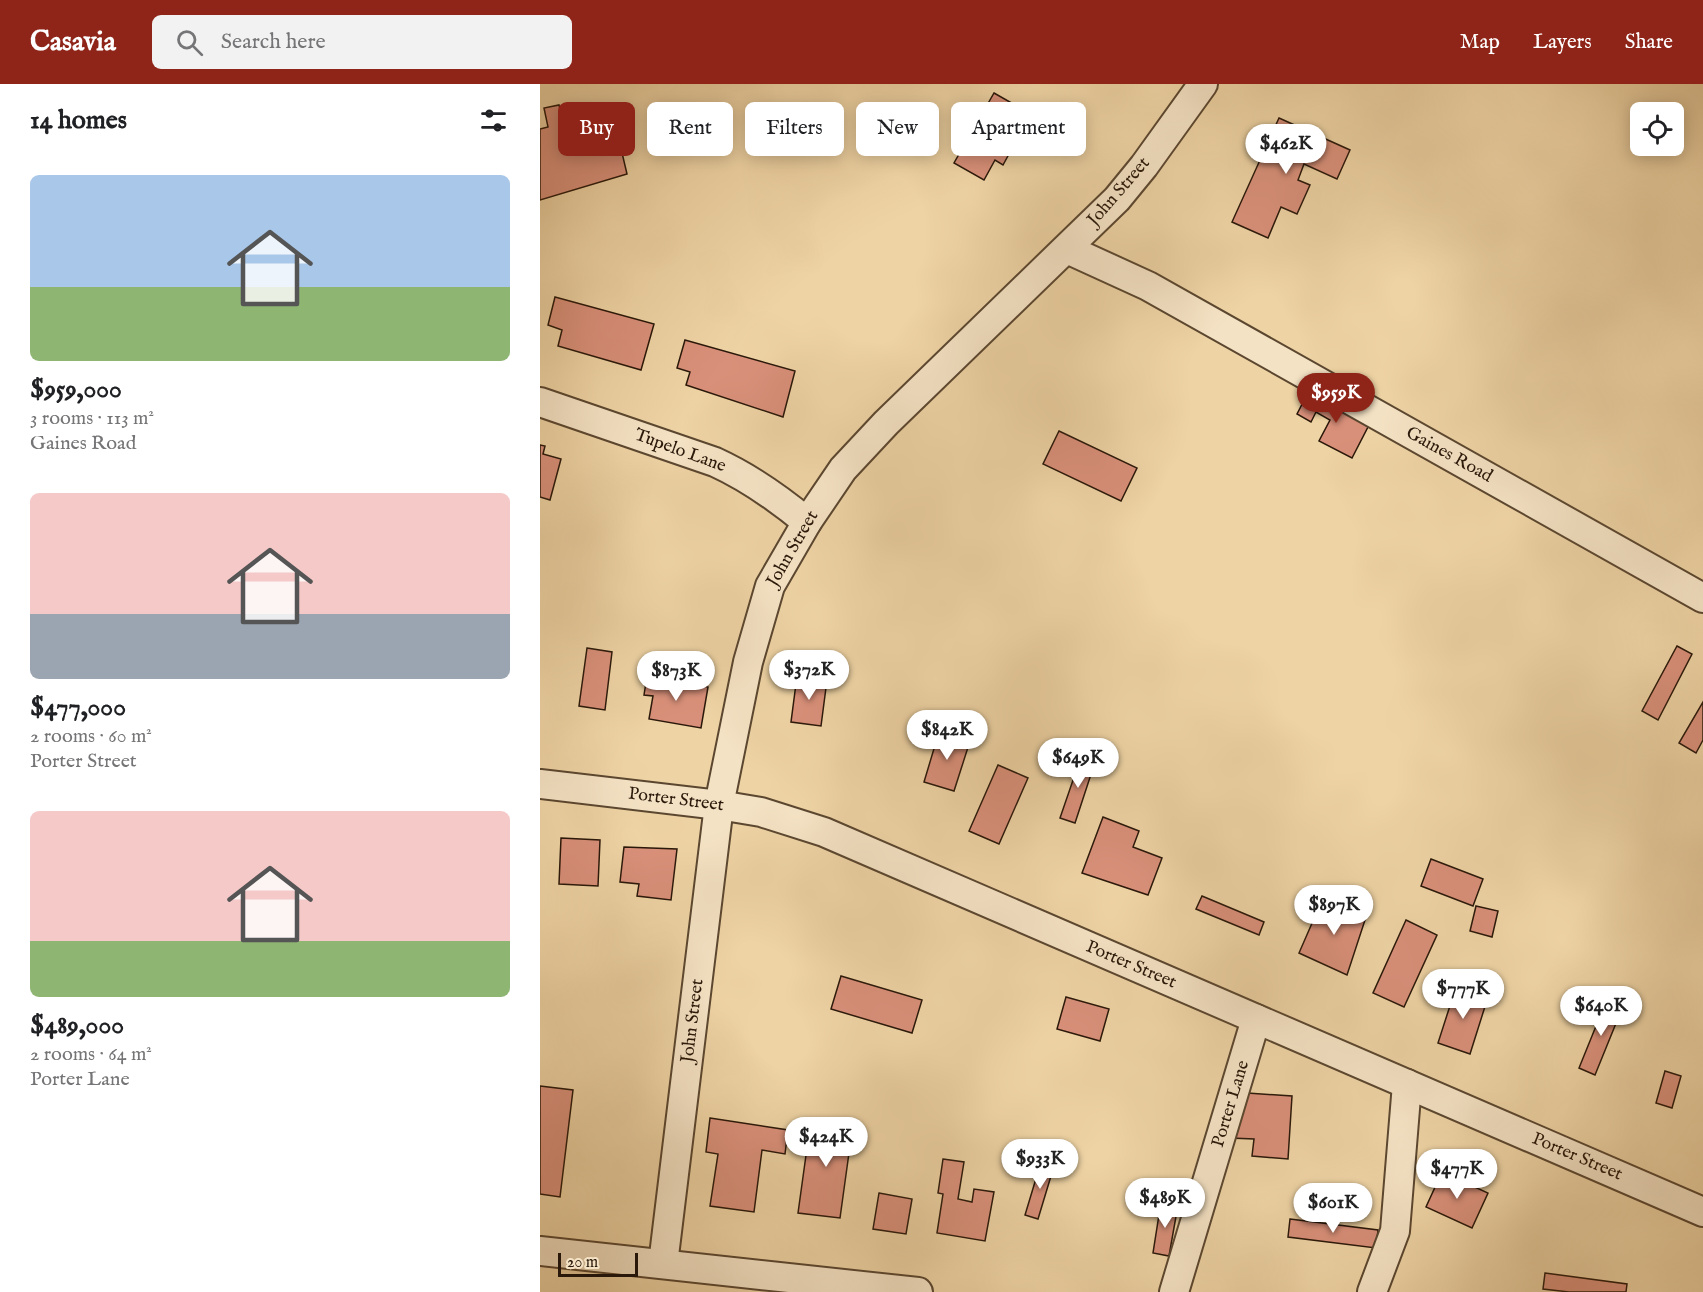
<!DOCTYPE html>
<html lang="en">
<head>
<meta charset="utf-8">
<style>
  body { margin:0; font-family:"IM FELL English",serif; background:#f2f2f2; color:#202124; height:100vh; display:flex; flex-direction:column; font-size:22px; white-space:nowrap }
  * { box-sizing:border-box; margin:0 }
  p { font-size:20px; color:#757577 }
  .icon { flex:none; width:33px; height:33px; fill:none; stroke:currentColor; stroke-width:2; stroke-linecap:round; stroke-linejoin:round }
  .map { position:relative; flex:1; overflow:hidden }
  .details { display:flex; flex-direction:column; background:#fff; width:540px }
  .details>* { flex:none }
  .guide { position:absolute; left:18px; top:18px; width:570px; height:54px; display:flex; gap:12px }
  .buttons { position:absolute; left:1090px; top:18px; display:grid; gap:12px }
  .buttons a { display:grid; place-items:center; width:54px; height:54px; border-radius:9px; background:#fff; box-shadow:0 3px 15px #0003; font-size:30px }
  .scale { position:absolute; left:18px; bottom:15px; width:80px; box-sizing:border-box; padding-left:6px; border:3px solid #2a180a; border-top:0; font-size:16px; line-height:21px; white-space:nowrap; color:#2a180a; -webkit-text-stroke:4px #f4e2c4; paint-order:stroke }
  .price { position:absolute; translate:-50% -51px; padding:0 14px; border-radius:21px; background:#fff; color:#222; font-size:20px; line-height:39px; filter:drop-shadow(0 2px 3px #0008) }
  .price::after { content:''; position:absolute; left:50%; top:36px; width:18px; height:14px; margin-left:-9px; background:inherit; clip-path:polygon(0 0,100% 0,50% 100%) }
  .price.on { background:#8f2418; color:#fff }
  ul { padding:0; list-style:none }
  li { display:grid; align-content:center; gap:12px; height:318px; padding:0 30px }
  li span { display:grid; place-items:center; height:186px; border-radius:9px; color:#555 }
  li>.icon { margin-inline-start:auto }
  span .icon { width:108px; height:108px; fill:#fffc; stroke-width:1 }
  li b { font-size:26px }
  h2 { display:flex; justify-content:space-between; align-items:center; height:72px; padding:0 30px; font-size:26px }
  .tag { padding:0 21px; border-radius:9px; background:#fff; box-shadow:0 3px 15px #0003; font-size:21px; line-height:54px }
  .tag.on { background:#8f2418; color:#fff }
  header { display:flex; align-items:center; gap:36px; box-sizing:border-box; height:84px; padding:0 30px; background:#8f2418; color:#fff }
  header strong { font-size:28px }
  nav { display:flex; gap:33px; margin-inline-start:auto; font-size:21px }
  .search { width:420px; height:54px; background:#f2f2f2; display:flex; align-items:center; gap:15px; box-sizing:border-box; padding:0 21px; border-radius:9px; color:#757577; font-size:22px }
  main { display:flex; flex:1; min-height:0 }
  .map>svg:first-child { display:block }
  .building { fill:#d9907a; stroke:#2a180a; stroke-width:1.5 }
  .lines { fill:none; stroke-linecap:round; stroke-linejoin:round }
  .minor-casing { stroke:#5b4730; stroke-width:32 }
  .minor { stroke:#f4e2c4; stroke-width:28 }
  .labels { text-anchor:middle; dominant-baseline:central; stroke-width:5; stroke-linejoin:round; paint-order:stroke }
  .street-label { font-size:18px; fill:#2a180a; stroke:#f4e2c4 }
</style>
</head>
<body>
<header>
<strong>Casavia</strong>
<div class="search"><svg class="icon" aria-label="search" viewBox="0 0 24 24"><circle cx="10" cy="10" r="6"/><path d="M15 15l6 6"/></svg>Search here</div>
<nav><a>Map</a><a>Layers</a><a>Share</a></nav>
</header>
<main>
<section class="details">
<h2>14 homes<svg class="icon" aria-label="filters" viewBox="0 0 24 24"><path d="M4 7h16M4 17h16"/><circle cx="9" cy="7" r="2"/><circle cx="15" cy="17" r="2"/></svg></h2>
<ul>
<li><span style="background:linear-gradient(#a9c7e8 60%,#8fb573 0)"><svg class="icon" aria-label="home" viewBox="0 0 24 24"><path d="M3 11l9-7 9 7M6 9v11h12V9"/></svg></span><div><b>$959,000</b><p>3 rooms · 113 m²</p><p>Gaines Road</p></div></li>
<li><span style="background:linear-gradient(#f6c9c9 65%,#9aa5b1 0)"><svg class="icon" aria-label="home" viewBox="0 0 24 24"><path d="M3 11l9-7 9 7M6 9v11h12V9"/></svg></span><div><b>$477,000</b><p>2 rooms · 60 m²</p><p>Porter Street</p></div></li>
<li><span style="background:linear-gradient(#f6c9c9 70%,#8fb573 0)"><svg class="icon" aria-label="home" viewBox="0 0 24 24"><path d="M3 11l9-7 9 7M6 9v11h12V9"/></svg></span><div><b>$489,000</b><p>2 rooms · 64 m²</p><p>Porter Lane</p></div></li>
</ul>
</section>
<div class="map">
<svg width="1163" height="1208" viewBox="0 0 1163 1208">
  <rect width="100%" height="100%" fill="#eed3a4"/>
  <filter id="stains"><feTurbulence type="fractalNoise" baseFrequency=".00333" numOctaves="4"/><feColorMatrix values="0 0 0 0 .2 0 0 0 0 .09 0 0 0 0 .02 0 0 0 .5 -.17"/></filter>
  <radialGradient id="worn" r=".72"><stop offset=".6" stop-color="#630" stop-opacity="0"/><stop offset="1" stop-color="#630" stop-opacity=".3"/></radialGradient>
  <g class="building">
    <polygon points="454,9 484,26 473,44 481,48 463,81 455,76 444,96 414,79"/>
    <polygon points="19,21 22,33 71,22 87,90 0,116 0,45 8,43 4,24"/>
    <polygon points="739,34 810,66 797,95 764,80 758,96 770,101 757,130 741,123 728,154 692,138"/>
    <polygon points="15,213 114,240 101,286 18,262 22,246 8,241"/>
    <polygon points="145,256 255,287 243,333 146,301 150,288 137,284"/>
    <polygon points="769,307 830,339 812,374 779,357 790,336 776,328 771,338 757,330"/>
    <polygon points="519,347 597,384 581,417 503,380"/>
    <polygon points="0,361 5,362 3,370 21,375 10,416 0,413"/>
    <polygon points="1137,562 1152,570 1118,636 1102,627"/>
    <polygon points="47,564 72,568 65,626 39,622"/>
    <polygon points="107,592 168,603 161,644 109,635 113,612 104,611"/>
    <polygon points="257,592 287,596 281,642 251,638"/>
    <polygon points="1163,618 1163,656 1156,669 1139,659"/>
    <polygon points="399,648 430,657 414,707 384,698"/>
    <polygon points="542,670 556,675 535,739 520,734"/>
    <polygon points="458,681 488,694 459,760 429,747"/>
    <polygon points="563,733 599,747 593,763 622,774 608,811 542,789"/>
    <polygon points="21,754 60,756 58,802 19,800"/>
    <polygon points="84,763 137,765 131,816 97,812 99,800 80,798"/>
    <polygon points="891,775 943,795 933,822 881,802"/>
    <polygon points="662,812 724,838 719,851 656,825"/>
    <polygon points="783,814 826,833 807,891 759,869"/>
    <polygon points="936,822 958,827 952,853 930,847"/>
    <polygon points="866,836 897,851 864,923 833,909"/>
    <polygon points="301,892 382,916 372,949 291,925"/>
    <polygon points="916,903 948,913 930,970 898,959"/>
    <polygon points="526,913 569,925 560,957 517,945"/>
    <polygon points="1067,915 1083,922 1055,991 1039,984"/>
    <polygon points="1125,987 1141,992 1132,1024 1116,1019"/>
    <polygon points="0,1002 33,1006 20,1113 0,1110"/>
    <polygon points="693,1008 752,1012 748,1075 712,1072 714,1055 690,1054"/>
    <polygon points="170,1034 248,1046 245,1070 222,1066 214,1128 170,1122 178,1070 166,1068"/>
    <polygon points="271,1035 313,1040 300,1134 258,1129"/>
    <polygon points="403,1075 424,1078 418,1115 432,1118 434,1105 454,1108 445,1157 397,1149 403,1110 398,1109"/>
    <polygon points="501,1078 514,1082 498,1135 485,1131"/>
    <polygon points="902,1088 948,1109 932,1144 886,1123"/>
    <polygon points="339,1109 372,1115 366,1150 333,1145"/>
    <polygon points="621,1118 638,1121 629,1172 613,1169"/>
    <polygon points="750,1135 838,1146 836,1164 748,1153"/>
    <polygon points="1005,1189 1087,1200 1086,1208 1029,1208 1003,1205"/>
  </g>
  <g class="lines">
    <g class="minor-casing">
      <g id="minor">
        <polyline points="527,165 608,202 1163,514"/>
        <path d="M 0,318 L 175,378 C 210,394 238,414 267,438"/>
        <polyline points="0,700 179,721 221,728 284,748 1163,1128"/>
        <polyline points="0,1167 378,1208"/>
        <polyline points="123,1180 179,721 208,578 230,502 267,438 303,385 346,339 577,115 604,82 663,0"/>
        <polyline points="634,1208 716,935"/>
        <polyline points="832,1208 855,1147 867,1000"/>
      </g>
    </g>
    <use href="#minor" class="minor"/>
  </g>
  <g class="labels">
    <g class="street-label">
      <text transform="translate(579 108) rotate(-49)">John Street</text>
      <text transform="translate(140 367) rotate(20)">Tupelo Lane</text>
      <text transform="translate(909 371) rotate(29)">Gaines Road</text>
      <text transform="translate(253 465) rotate(-60)">John Street</text>
      <text transform="translate(136 716) rotate(7)">Porter Street</text>
      <text transform="translate(591 881) rotate(23)">Porter Street</text>
      <text transform="translate(153 937) rotate(-83)">John Street</text>
      <text transform="translate(691 1020) rotate(-73)">Porter Lane</text>
      <text transform="translate(1037 1073) rotate(23)">Porter Street</text>
    </g>
  </g>
  <rect width="100%" height="100%" filter="url(#stains)"/>
  <rect width="100%" height="100%" fill="url(#worn)"/>
</svg>
<div class="buttons">
<a><svg class="icon" aria-label="locate" viewBox="0 0 24 24"><circle cx="12" cy="12" r="6"/><path d="M12 2v4M12 18v4M2 12h4M18 12h4"/></svg></a>
</div>
<div class="scale">20 m</div>
<b class="price" style="left:746px;top:91px">$462K</b>
<b class="price on" style="left:796px;top:340px">$959K</b>
<b class="price" style="left:269px;top:617px">$372K</b>
<b class="price" style="left:136px;top:618px">$873K</b>
<b class="price" style="left:407px;top:677px">$842K</b>
<b class="price" style="left:538px;top:705px">$649K</b>
<b class="price" style="left:794px;top:852px">$897K</b>
<b class="price" style="left:923px;top:936px">$777K</b>
<b class="price" style="left:1061px;top:953px">$640K</b>
<b class="price" style="left:286px;top:1084px">$424K</b>
<b class="price" style="left:500px;top:1106px">$933K</b>
<b class="price" style="left:917px;top:1116px">$477K</b>
<b class="price" style="left:625px;top:1145px">$489K</b>
<b class="price" style="left:793px;top:1150px">$601K</b>
<div class="guide">
<a class="tag on">Buy</a>
<a class="tag">Rent</a>
<a class="tag">Filters</a>
<a class="tag">New</a>
<a class="tag">Apartment</a>
</div>
</div>
</main>
</body>
</html>
